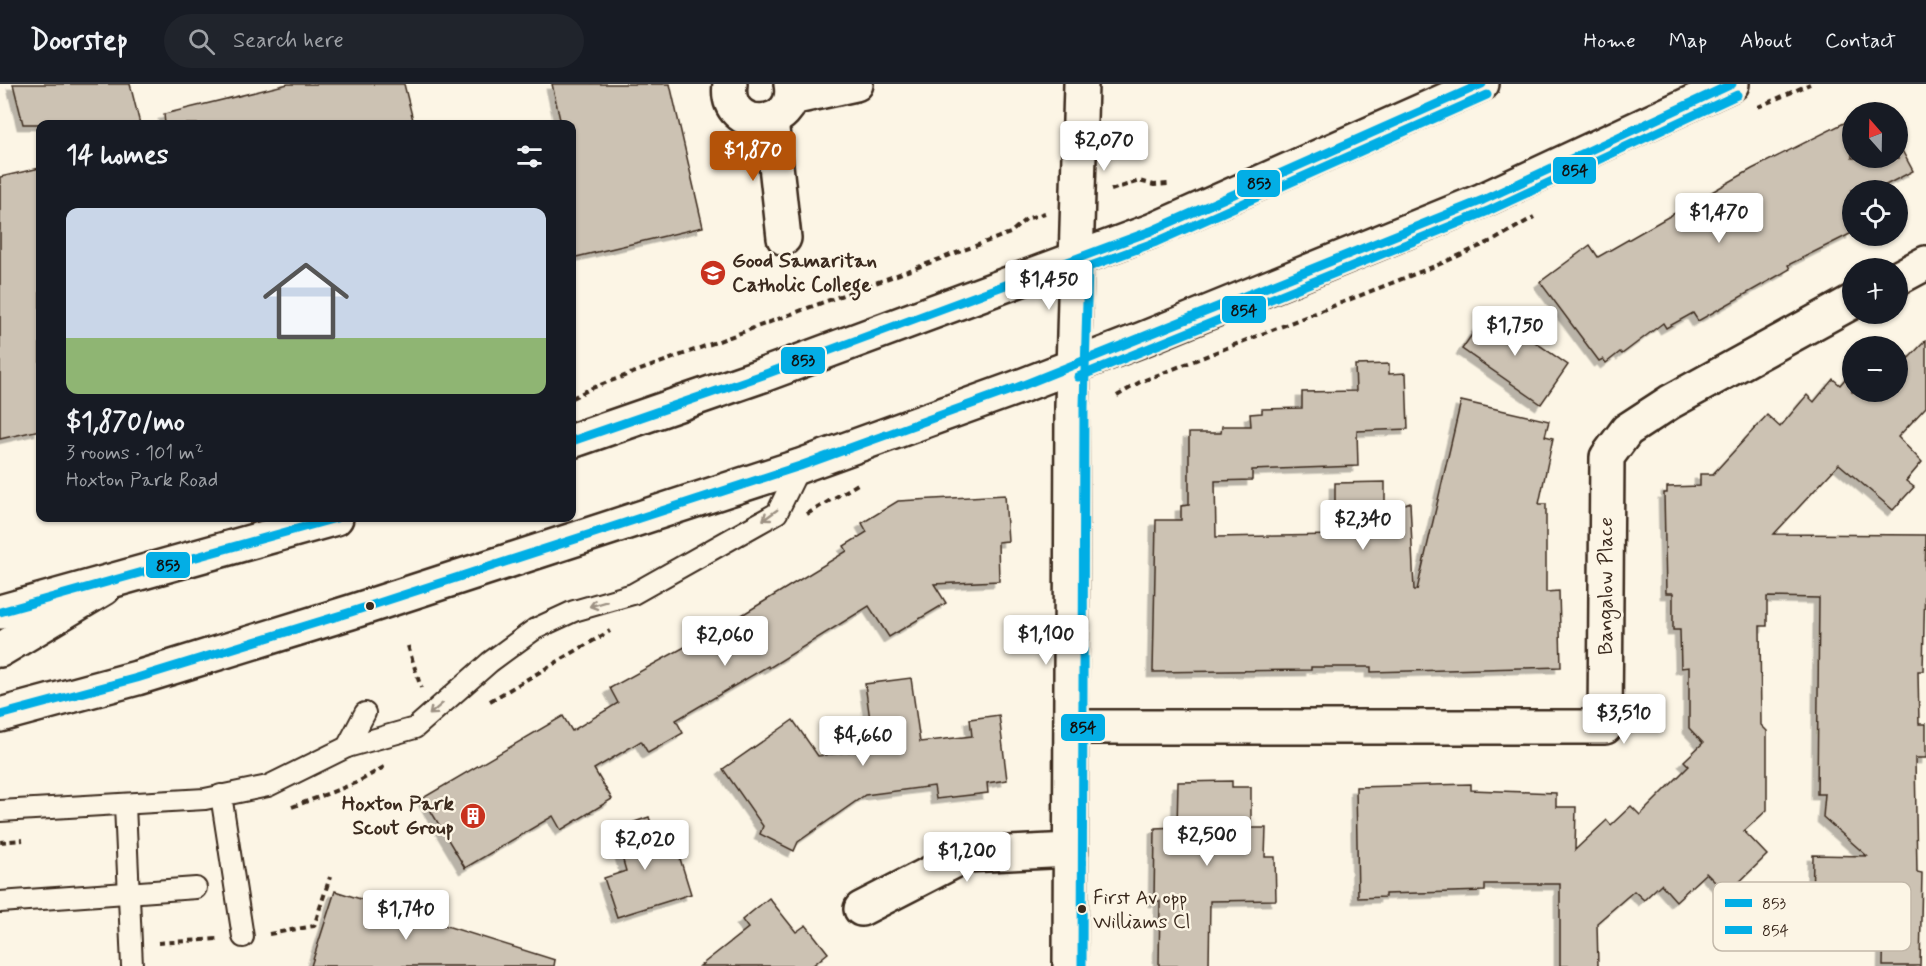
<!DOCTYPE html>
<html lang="en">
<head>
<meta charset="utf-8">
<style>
  body { margin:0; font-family:Mynerve,sans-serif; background:#20242c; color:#f1f3f6; height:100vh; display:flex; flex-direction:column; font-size:22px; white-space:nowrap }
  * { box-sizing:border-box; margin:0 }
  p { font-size:20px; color:#9ea1a6 }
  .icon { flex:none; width:33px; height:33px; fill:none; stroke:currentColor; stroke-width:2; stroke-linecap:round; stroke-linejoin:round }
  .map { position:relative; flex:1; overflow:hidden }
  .sheet { position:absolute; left:36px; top:36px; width:540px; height:402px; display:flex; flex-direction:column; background:#171b24; border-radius:12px; box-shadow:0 2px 4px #0004 }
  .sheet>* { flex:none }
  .needle { width:39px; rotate:340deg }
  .tools { position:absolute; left:1842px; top:18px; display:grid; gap:12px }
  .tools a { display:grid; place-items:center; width:66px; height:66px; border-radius:50%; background:#171b24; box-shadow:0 2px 4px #0004; font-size:30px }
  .price { position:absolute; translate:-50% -51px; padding:0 14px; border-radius:6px; background:#fff; color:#222; font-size:20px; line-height:39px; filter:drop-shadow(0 2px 3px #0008) }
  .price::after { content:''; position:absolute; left:50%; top:36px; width:18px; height:14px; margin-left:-9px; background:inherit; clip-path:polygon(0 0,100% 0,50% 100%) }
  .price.selected { background:#b45309; color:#fff }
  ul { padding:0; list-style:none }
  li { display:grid; align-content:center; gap:12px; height:318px; padding:0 30px }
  li span { display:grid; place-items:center; height:186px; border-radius:12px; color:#555 }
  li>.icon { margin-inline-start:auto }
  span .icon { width:108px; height:108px; fill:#fffc; stroke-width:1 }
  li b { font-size:26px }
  h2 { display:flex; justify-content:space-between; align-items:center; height:72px; padding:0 30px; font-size:26px }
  header { display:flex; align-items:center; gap:36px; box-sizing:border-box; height:84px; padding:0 30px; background:#171b24; border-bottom:2px solid #363941 }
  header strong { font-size:28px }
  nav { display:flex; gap:33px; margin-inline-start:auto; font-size:21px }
  .search { width:420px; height:54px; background:#20242c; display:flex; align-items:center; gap:15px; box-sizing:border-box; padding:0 21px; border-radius:33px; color:#9ea1a6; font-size:22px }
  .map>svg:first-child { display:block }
  .building { fill:#ccc2b3; stroke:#3b2a1e; stroke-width:1.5; filter:url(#shadow) }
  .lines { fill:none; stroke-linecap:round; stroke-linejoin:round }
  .service-casing { stroke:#3b2a1e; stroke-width:24 }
  .minor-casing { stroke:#3b2a1e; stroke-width:38 }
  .primary-casing { stroke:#3b2a1e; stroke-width:38 }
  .path { stroke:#3b2a1e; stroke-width:4; stroke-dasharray:6 4.5; stroke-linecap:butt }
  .service { stroke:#fcf5e5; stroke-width:20 }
  .minor { stroke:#fcf5e5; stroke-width:33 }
  .primary { stroke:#fcf5e5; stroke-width:33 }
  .bus-1-casing { stroke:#fcf5e5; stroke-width:14 }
  .bus-2-casing { stroke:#fcf5e5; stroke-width:14 }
  .bus-1 { stroke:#03aee5; stroke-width:9 }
  .bus-2 { stroke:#03aee5; stroke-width:9 }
  .oneway { stroke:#9c9082 }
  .bus-dot { fill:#3b2a1e; stroke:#fcf5e5; stroke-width:2 }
  .labels { text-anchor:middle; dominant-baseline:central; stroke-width:5; stroke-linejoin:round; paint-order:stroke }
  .bus-label { font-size:20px; fill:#3b2a1e; stroke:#fcf5e5; text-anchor:start }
  .poi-label { font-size:21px; font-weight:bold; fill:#3b2a1e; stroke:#fcf5e5; text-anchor:start }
  .street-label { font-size:21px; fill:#3b2a1e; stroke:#fcf5e5 }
  .key { fill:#fcf5e5; stroke:#c2b8a9; stroke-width:1.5 }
  .key-label { font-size:16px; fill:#3b2a1e }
  .line-badge { stroke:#fcf5e5; stroke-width:2 }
  .pale-badge-label { font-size:16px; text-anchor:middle; font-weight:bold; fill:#111 }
</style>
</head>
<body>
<header>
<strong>Doorstep</strong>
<div class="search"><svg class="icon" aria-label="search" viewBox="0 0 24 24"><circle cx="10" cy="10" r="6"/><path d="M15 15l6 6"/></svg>Search here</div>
<nav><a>Home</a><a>Map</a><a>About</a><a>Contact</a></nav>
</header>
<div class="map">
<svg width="1926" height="882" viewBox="0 0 1926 882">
  <defs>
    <filter id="shadow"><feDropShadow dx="-5.5" dy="5.5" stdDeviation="0" flood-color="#0004"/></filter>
  </defs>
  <rect width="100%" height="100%" fill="#fcf5e5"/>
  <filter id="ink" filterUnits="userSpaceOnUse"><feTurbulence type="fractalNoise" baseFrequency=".0167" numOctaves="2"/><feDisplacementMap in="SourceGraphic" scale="12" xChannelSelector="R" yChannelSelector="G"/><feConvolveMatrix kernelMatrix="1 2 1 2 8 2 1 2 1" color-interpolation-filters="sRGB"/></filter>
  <g filter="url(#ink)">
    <g class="building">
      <polygon points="13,0 130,0 140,40 23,40"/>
      <polygon points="288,0 404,0 414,40 165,40 164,30"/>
      <polygon points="552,0 670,0 703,143 572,174 572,40 561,40"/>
      <polygon points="1852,35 1852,74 1898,74 1898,59 1913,87 1876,106 1852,106 1852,149 1788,181 1790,185 1698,237 1693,229 1666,244 1663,239 1622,270 1620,268 1606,279 1603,275 1599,277 1540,198 1590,161 1598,173 1752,85"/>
      <polygon points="40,84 40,346 0,355 0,93"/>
      <polygon points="1489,226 1568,281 1541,320 1462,265"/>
      <polygon points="1926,256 1926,323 1898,353 1922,378 1906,397 1914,403 1893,426 1839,380 1774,450 1926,451 1923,587 1918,587 1919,640 1926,640 1926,674 1915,674 1917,788 1922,789 1920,882 1883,882 1884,830 1812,829 1813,771 1867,772 1823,733 1825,710 1817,710 1819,514 1767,513 1767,542 1760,542 1761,641 1767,647 1767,726 1744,747 1767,771 1727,810 1706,789 1676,817 1661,800 1644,816 1634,807 1597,839 1598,882 1560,882 1560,800 1485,800 1485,807 1385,810 1385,813 1358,814 1356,703 1471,700 1471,706 1556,709 1556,723 1576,723 1575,766 1607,736 1611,741 1631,722 1640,731 1689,682 1684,677 1703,659 1689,644 1689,583 1681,584 1680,546 1673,546 1673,509 1666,509 1664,409 1667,409 1667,403 1700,402 1700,390 1713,390 1767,331 1780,343 1807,311 1814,318 1833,295 1840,301 1852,287 1852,308 1898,308 1898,269 1906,277"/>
      <polygon points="1389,280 1389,290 1406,289 1408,345 1357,347 1358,382 1252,386 1252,396 1215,397 1216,453 1335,451 1335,399 1385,398 1385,427 1410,418 1414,506 1417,506 1461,317 1549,337 1545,352 1553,354 1539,420 1546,420 1546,508 1559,507 1561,583 1371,588 1371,583 1311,583 1311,586 1153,588 1156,436 1181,436 1181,422 1189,421 1189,349 1221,349 1222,342 1251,342 1250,330 1262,329 1262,325 1302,324 1302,308 1356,307 1355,281"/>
      <polygon points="1005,411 1008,457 998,458 999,497 934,500 946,519 889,553 869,522 769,584 768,582 676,636 683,649 648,669 641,657 594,685 612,715 561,746 553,732 465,784 423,714 563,632 572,647 618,619 610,604 732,537 847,467 844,462 867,448 862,439 898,417"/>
      <polygon points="911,594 920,658 972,652 970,635 999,631 1007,696 987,699 988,709 936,715 934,702 865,711 798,758 794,767 760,750 763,742 723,685 793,636 818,672 874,664 865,600"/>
      <polygon points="1232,697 1232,703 1251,703 1251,744 1266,744 1265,773 1275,773 1276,816 1210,817 1209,882 1159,882 1160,817 1154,817 1155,744 1177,743 1178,698"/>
      <polygon points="649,733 662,773 678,768 691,810 617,833 604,794 626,787 614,745"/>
      <polygon points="335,807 555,876 554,882 311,882"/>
      <polygon points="769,814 796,848 806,841 828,869 812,882 700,882 748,844 742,836"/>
    </g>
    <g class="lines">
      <g class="service-casing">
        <g id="service">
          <polyline points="347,663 415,644 490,578 535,545 574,527 633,510 777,429 800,382"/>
          <polyline points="221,711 243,853"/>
          <polyline points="125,721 132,882"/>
          <polyline points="0,727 205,715 268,702 347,663 365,629"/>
          <polyline points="0,818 196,804"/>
        </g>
      </g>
      <g class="minor-casing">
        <g id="minor">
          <path d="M 730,0 C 723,51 800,47 791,0"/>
          <polyline points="792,14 856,0"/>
          <polyline points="771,36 784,154"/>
          <polyline points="1898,194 1926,179"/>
          <polyline points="0,566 104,504"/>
          <polyline points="1072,643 1605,643 1607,373 1627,346 1670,318 1852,218"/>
          <polyline points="861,825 966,771 1071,766"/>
          <polyline points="1070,882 1072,322 1081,0"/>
        </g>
      </g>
      <g class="primary-casing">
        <g id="primary">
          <polyline points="572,357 763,291 1151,147 1482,0"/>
          <polyline points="0,528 336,434"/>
          <polyline points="0,631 137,594 351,528 800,382 1016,304 1143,255 1483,116 1732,0"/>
        </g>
      </g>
      <g class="path">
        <polyline points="1758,23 1810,0"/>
        <polyline points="1111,106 1139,97 1154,101 1168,100"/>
        <polyline points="1117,312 1140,298 1440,180 1496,155 1534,133"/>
        <polyline points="572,314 592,304 1010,149 1026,135 1045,129"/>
        <polyline points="807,430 858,400"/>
        <polyline points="408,562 421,604"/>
        <polyline points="490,617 610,547"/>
        <polyline points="292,723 356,699 384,683"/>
        <polyline points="0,758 23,756"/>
        <polyline points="269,850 314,842 330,793"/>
        <polyline points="158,859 217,855"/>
      </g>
      <use href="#service" class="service"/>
      <use href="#minor" class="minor"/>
      <use href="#primary" class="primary"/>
      <g class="bus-1-casing">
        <g id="bus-1">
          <polyline points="572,357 763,291 1151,147 1482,0"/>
          <polyline points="0,528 336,434"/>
          <polyline points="0,631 137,594 351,528 800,382 1016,304 1483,116 1732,0"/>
        </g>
      </g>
      <g class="bus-2-casing">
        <g id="bus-2">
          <polyline points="1078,293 1488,127 1737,11"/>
          <polyline points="1082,882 1084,322 1088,183 1156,158 1487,11"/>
        </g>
      </g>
      <use href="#bus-1" class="bus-1"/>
      <use href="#bus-2" class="bus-2"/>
    </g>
    <defs><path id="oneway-shaft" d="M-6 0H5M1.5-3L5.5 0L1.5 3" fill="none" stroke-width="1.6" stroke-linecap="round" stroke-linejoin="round" transform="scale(1.5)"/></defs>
    <g class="oneway">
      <use href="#oneway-shaft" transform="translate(770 431) rotate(144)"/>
      <use href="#oneway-shaft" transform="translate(598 520) rotate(164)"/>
      <use href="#oneway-shaft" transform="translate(436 625) rotate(139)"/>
    </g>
  </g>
  <defs>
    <g id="school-disc" transform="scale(1.35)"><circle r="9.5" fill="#c8321e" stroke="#fcf5e5"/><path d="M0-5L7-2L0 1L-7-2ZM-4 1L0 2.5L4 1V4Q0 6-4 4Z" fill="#fff"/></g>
    <g id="building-disc" transform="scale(1.35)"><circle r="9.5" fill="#c8321e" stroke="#fcf5e5"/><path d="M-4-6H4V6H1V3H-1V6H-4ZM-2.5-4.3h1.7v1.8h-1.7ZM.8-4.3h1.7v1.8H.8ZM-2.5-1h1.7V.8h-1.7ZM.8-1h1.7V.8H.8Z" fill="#fff"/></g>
  </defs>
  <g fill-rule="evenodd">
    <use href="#school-disc" x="713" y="189"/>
    <use href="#building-disc" x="473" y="732"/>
  </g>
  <g class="bus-dot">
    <circle cx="370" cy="522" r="5"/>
    <circle cx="1082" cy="825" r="5"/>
  </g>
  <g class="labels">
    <g class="bus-label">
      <text x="1093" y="814">First Av opp<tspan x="1093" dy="24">Williams Cl</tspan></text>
    </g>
    <g class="poi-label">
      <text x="732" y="177">Good Samaritan<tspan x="732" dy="24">Catholic College</tspan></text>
      <text x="454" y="720" text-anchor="end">Hoxton Park<tspan x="454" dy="24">Scout Group</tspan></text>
    </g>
    <g class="street-label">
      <text transform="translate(1606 502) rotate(-90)">Bangalow Place</text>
    </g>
  </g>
  <rect x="1713" y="798" width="198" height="69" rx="9" class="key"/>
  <rect x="1725" y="815" width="27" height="8" fill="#03aee5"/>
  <rect x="1725" y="842" width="27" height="8" fill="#03aee5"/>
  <g class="key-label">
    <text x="1762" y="825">853</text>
    <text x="1762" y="852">854</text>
  </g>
  <g class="line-badge">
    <rect x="1552" y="72" width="45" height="29" rx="6" fill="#03aee5"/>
    <rect x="1236" y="85" width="45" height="29" rx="6" fill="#03aee5"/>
    <rect x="1221" y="211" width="46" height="29" rx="6" fill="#03aee5"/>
    <rect x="780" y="262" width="46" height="29" rx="6" fill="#03aee5"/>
    <rect x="145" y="467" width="46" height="28" rx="6" fill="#03aee5"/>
    <rect x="1060" y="629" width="46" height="29" rx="6" fill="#03aee5"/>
  </g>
  <g class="pale-badge-label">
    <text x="1575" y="92">854</text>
    <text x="1259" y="105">853</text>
    <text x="1244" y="232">854</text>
    <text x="803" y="282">853</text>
    <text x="168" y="487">853</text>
    <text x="1083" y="649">854</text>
  </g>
</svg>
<div class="tools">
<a><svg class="needle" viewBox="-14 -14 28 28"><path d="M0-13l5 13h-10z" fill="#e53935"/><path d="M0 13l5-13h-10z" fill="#9ea1a6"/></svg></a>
<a><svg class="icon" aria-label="locate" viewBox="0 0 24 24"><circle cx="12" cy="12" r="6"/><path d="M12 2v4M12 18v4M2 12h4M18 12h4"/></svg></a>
<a>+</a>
<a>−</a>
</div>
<b class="price" style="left:1104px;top:88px">$2,070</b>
<b class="price selected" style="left:753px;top:98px">$1,870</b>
<b class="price" style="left:1719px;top:160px">$1,470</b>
<b class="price" style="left:1049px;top:227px">$1,450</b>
<b class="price" style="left:1515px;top:273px">$1,750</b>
<b class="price" style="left:1363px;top:467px">$2,340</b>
<b class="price" style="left:1046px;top:582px">$1,100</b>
<b class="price" style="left:725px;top:583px">$2,060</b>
<b class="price" style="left:1624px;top:661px">$3,510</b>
<b class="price" style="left:863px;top:683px">$4,660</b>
<b class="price" style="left:1207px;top:783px">$2,500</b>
<b class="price" style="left:645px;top:787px">$2,020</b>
<b class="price" style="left:967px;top:799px">$1,200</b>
<b class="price" style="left:406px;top:857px">$1,740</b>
<section class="sheet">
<h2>14 homes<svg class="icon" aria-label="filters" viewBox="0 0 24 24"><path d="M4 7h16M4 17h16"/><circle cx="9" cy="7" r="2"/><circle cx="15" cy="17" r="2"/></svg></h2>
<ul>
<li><span style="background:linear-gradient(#c9d6e8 70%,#8fb573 0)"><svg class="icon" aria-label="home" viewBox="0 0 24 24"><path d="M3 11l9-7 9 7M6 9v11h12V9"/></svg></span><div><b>$1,870/mo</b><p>3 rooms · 101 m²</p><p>Hoxton Park Road</p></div></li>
</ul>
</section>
</div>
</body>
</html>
